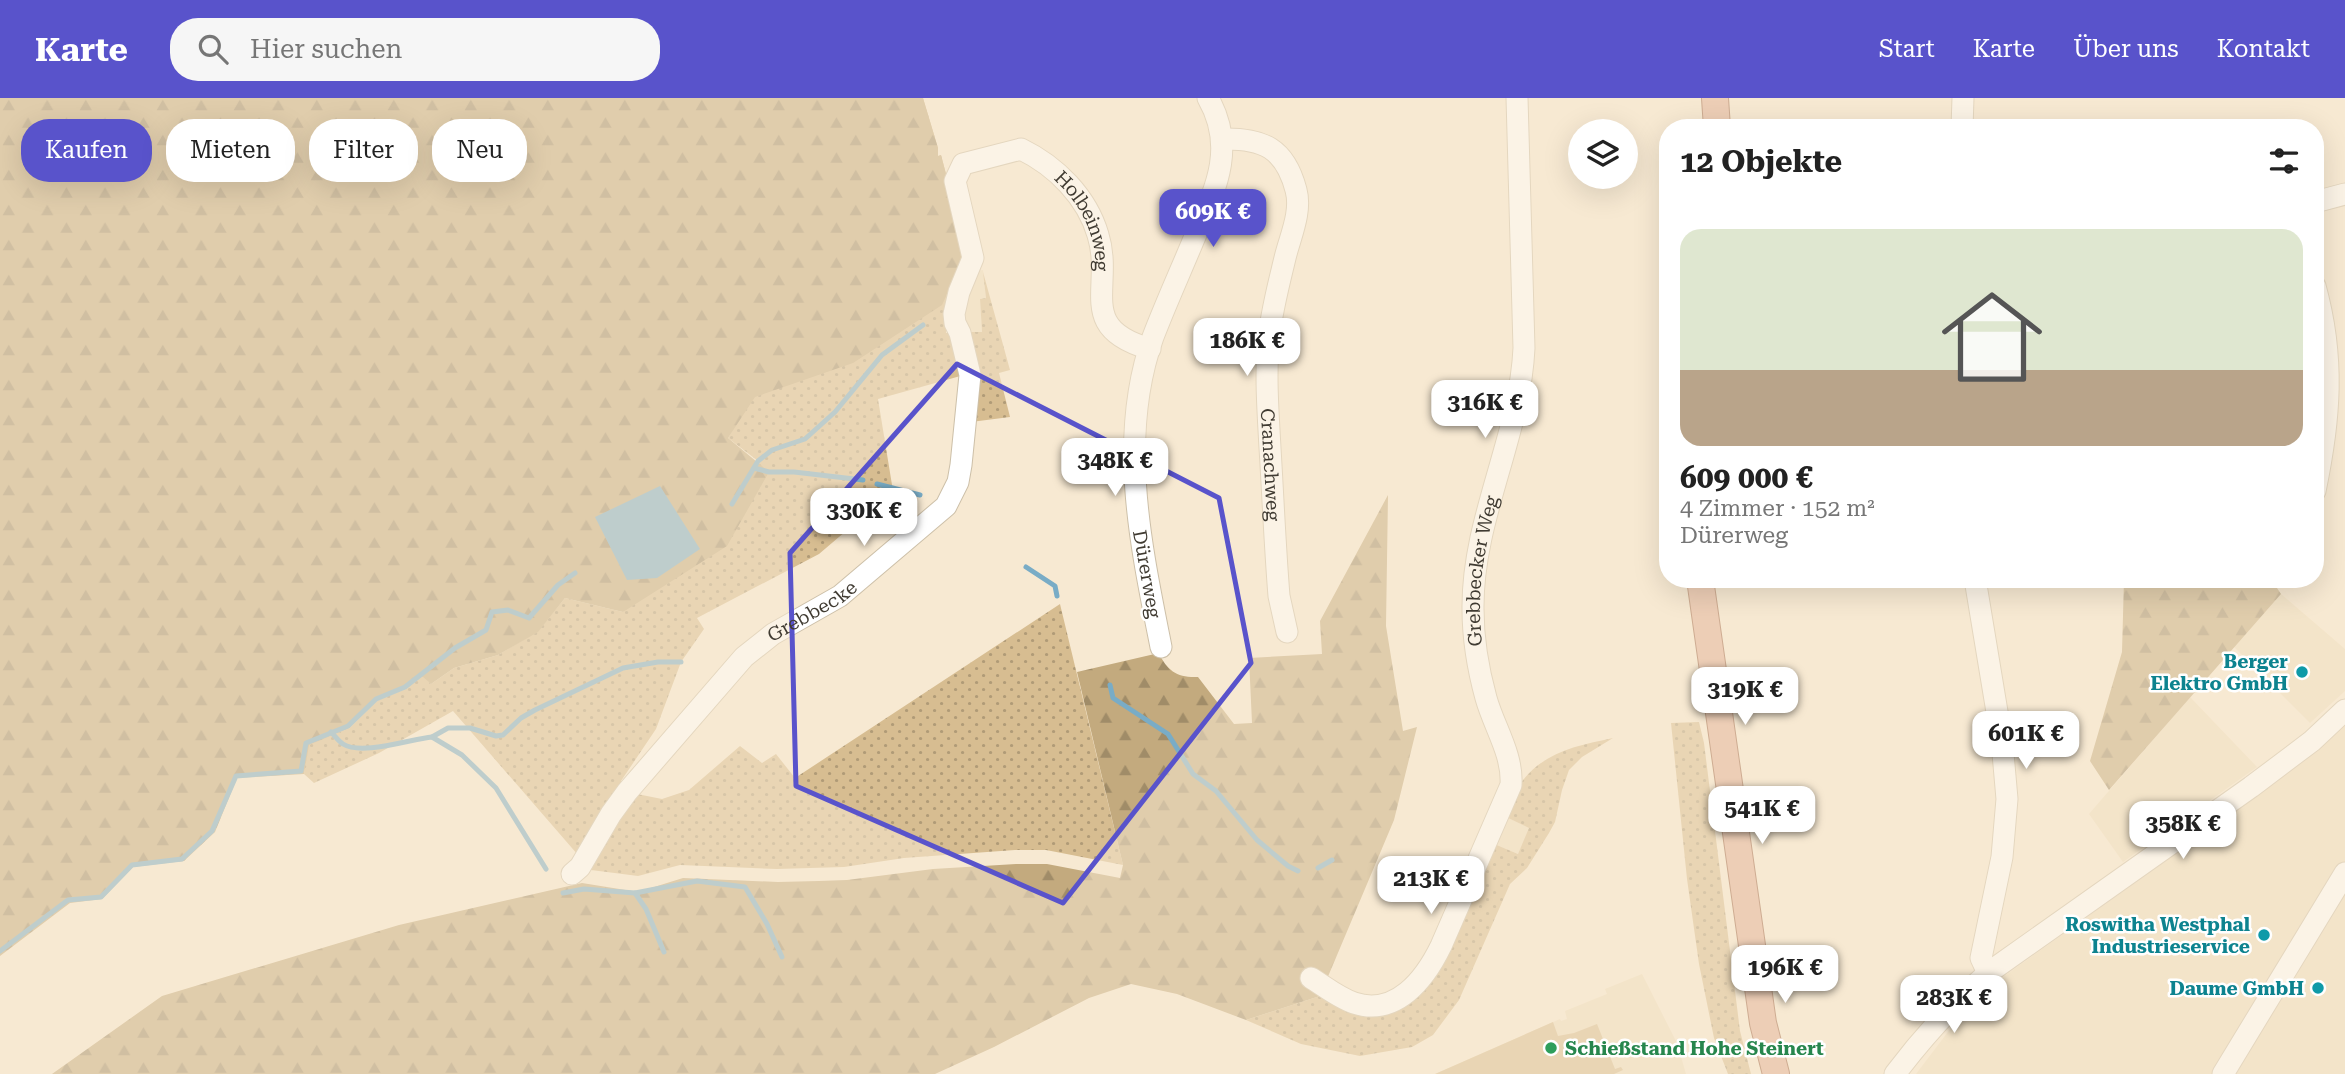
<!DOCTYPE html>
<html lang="de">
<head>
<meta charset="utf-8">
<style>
  body { margin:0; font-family:"Roboto Serif",serif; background:#f6f6f6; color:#222; height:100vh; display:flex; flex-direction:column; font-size:26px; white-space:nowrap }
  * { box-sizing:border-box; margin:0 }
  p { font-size:23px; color:#767676 }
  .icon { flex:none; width:38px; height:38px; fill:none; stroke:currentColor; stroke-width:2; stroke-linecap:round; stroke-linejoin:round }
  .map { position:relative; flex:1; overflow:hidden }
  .sheet { position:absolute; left:1659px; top:21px; width:665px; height:469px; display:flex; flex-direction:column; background:#fff; border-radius:28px; box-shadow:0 7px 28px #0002 }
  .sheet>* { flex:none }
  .guide { position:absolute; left:21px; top:21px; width:665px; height:63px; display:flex; gap:14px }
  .fabs { position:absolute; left:1568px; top:21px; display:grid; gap:14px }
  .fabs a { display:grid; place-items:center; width:70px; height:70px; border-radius:50%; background:#fff; box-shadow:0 7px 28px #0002; font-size:35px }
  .price { position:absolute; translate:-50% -60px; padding:0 16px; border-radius:14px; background:#fff; color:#222; font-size:23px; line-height:46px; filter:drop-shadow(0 2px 4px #0008) }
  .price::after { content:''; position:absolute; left:50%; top:42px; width:21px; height:16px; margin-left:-10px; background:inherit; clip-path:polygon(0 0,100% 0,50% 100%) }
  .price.current { background:#5953cb; color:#fff }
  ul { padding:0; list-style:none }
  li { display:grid; align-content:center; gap:14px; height:371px; padding:0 21px }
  li span { display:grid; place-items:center; height:217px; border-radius:21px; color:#555 }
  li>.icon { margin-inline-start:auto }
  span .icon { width:126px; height:126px; fill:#fffc; stroke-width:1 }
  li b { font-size:30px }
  h2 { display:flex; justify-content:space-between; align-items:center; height:84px; padding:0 21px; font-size:30px }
  .tag { padding:0 24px; border-radius:28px; background:#fff; box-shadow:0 7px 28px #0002; font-size:24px; line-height:63px }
  .tag.current { background:#5953cb; color:#fff }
  header { display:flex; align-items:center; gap:42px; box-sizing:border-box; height:98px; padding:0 35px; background:#5953cb; color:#fff }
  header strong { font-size:33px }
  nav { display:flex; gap:38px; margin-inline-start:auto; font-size:24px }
  .search { width:490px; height:63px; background:#f6f6f6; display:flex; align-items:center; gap:18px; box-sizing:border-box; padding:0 24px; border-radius:28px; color:#767676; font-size:26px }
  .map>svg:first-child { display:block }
  .built { fill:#eeddbf }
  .grass { fill:url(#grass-dots) }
  .forest { fill:url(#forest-firs) }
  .park { fill:#d7bd91 }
  .water { fill:#79acc6 }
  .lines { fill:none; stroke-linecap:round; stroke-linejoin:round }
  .stream { stroke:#79acc6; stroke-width:5 }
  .minor-casing { stroke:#cdc0a9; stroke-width:23 }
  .major-casing { stroke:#9b6245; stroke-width:28 }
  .minor { stroke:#fff; stroke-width:21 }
  .major { stroke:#e0ad95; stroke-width:26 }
  .marked { fill:none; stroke:#5953cb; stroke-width:5; stroke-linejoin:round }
  .culture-dot { fill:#0f9aa8; stroke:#fff; stroke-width:2.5 }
  .leisure-dot { fill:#2e9e5b; stroke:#fff; stroke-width:2.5 }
  .labels { text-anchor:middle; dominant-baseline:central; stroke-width:5; stroke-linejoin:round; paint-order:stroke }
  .street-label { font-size:19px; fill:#403b32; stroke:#fff }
  .culture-label { font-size:19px; font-weight:bold; fill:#0d838f; stroke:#fff; text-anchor:end }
  .leisure-label { font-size:19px; font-weight:bold; fill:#27864d; stroke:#fff; text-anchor:start }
</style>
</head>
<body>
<header>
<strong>Karte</strong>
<div class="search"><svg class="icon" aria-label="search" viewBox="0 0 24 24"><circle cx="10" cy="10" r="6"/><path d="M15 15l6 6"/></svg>Hier suchen</div>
<nav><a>Start</a><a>Karte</a><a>Über uns</a><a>Kontakt</a></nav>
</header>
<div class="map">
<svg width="2345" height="976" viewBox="0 0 2345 976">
  <defs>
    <pattern id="grass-dots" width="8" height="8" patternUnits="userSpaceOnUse" patternTransform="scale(1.75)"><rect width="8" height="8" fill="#d7bd91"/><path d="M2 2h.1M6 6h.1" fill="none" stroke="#b09b77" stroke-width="1.8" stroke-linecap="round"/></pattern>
    <pattern id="forest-firs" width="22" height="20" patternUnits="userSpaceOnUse" patternTransform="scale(1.75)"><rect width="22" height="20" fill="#c3aa7e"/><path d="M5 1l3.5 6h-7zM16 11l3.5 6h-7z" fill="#a08c68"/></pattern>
  </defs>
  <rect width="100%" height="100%" fill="#f7e9d2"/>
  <g class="built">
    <polygon points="983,172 986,200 980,201 982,234 968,234 961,218 972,174"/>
    <polygon points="2281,496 2345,551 2345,593 2310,625 2234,549"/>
    <polygon points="2190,599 2257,669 2123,764 2089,716"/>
    <polygon points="2345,625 2345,976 1916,976 1957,922 1996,884 2254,700"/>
    <polygon points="1504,718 1530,730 1518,756 1492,745"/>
    <polygon points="1642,876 1677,945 1686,976 1435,976 1560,921 1561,923 1567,921 1565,913 1607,896 1605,891"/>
  </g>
  <g class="grass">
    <polygon points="923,0 938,50 938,58 941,57 967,155 946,219 946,235 953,235 964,277 878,301 893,393 819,456 697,520 704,531 681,564 656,631 621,683 627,688 622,693 662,701 689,692 740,648 762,665 776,656 795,680 1060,506 1123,767 1046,752 1015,752 904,760 844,769 777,771 680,767 638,778 591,772 453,613 379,655 314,685 304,676 308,647 350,630 377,602 406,591 423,577 431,586 454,570 498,557 538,533 565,500 623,514 758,363 728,340"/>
    <polygon points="983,174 1010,272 999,275 1010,319 971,324 968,234 982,234 980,201 986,200"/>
    <polygon points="1699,624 1704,645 1740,933 1751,976 1728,976 1714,940 1699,866 1687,781 1671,625"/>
    <path d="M 1613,640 L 1582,659 L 1569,672 L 1562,692 L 1555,724 L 1549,735 L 1527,770 L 1510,786 L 1459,902 L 1433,937 L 1412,949 L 1360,958 L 1301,946 L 1246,922 L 1326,896 L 1400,908 L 1492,745 L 1518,756 L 1529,730 L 1504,718 C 1509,709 1513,698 1518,689 C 1541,654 1576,648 1613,640 Z"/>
  </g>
  <g class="forest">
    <polygon points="0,0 923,0 938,50 938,58 941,57 967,155 965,156 942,207 853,265 755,299 728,340 769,374 727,448 623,514 565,500 538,534 498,557 454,570 431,586 422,578 406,591 377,602 350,630 309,647 304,676 237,680 215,734 184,763 133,769 102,801 70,805 0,858"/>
    <path d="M 1388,397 L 1386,528 L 1403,633 L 1417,629 L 1394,722 L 1324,888 L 1326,896 L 1246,922 L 1177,896 L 1131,886 L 1089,900 L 994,949 L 935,976 L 52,976 L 162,898 L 399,827 L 582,785 L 638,794 L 683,780 L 778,784 L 819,783 L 847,782 L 933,771 L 1016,766 L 1047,766 L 1120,780 L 1123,767 L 1077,574 L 1159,555 C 1167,573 1178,580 1198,579 L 1234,626 L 1252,625 L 1249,560 L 1322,556 L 1320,523 Z"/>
    <polygon points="2124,481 2271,481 2281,496 2109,692 2090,663 2122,554"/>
  </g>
  <polygon class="park" points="1553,924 1558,938 1574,935 1597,926 1615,971 1621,969 1623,972 1614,976 1435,976"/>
  <polygon class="water" points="660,388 700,451 657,480 627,482 595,419"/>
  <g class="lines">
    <g class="stream">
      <polyline points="754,370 769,374 794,374 863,382"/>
      <polyline points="877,386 920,397"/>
      <polyline points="732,406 758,363 772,352 805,341 835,314 882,257 923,227"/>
      <polyline points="1026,469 1055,488 1057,498"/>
      <polyline points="1110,587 1113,600 1168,636 1193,676 1216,693 1257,742 1288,768 1298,773"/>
      <path d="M 331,634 C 335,638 339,644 343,646 C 362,658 410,641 432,639 L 462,657 L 496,690 L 546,771"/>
      <polyline points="432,639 448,630 470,630 496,638 503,637 521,620 535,612 623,570 658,564 681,564"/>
      <polyline points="1318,770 1332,762"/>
      <polyline points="563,795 584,791 635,795 646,811 664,854"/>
      <polyline points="635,795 697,783 745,789 767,826 782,859"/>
      <polyline points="0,853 68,802 101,799 132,767 182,761 212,733 236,678 301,673 306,645 348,628 376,601 405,589 455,550 486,532 492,514 508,512 529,520 558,487 575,475"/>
    </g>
    <g class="minor-casing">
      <g id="minor">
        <polyline points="1962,30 1963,0"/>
        <path id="s1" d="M 1222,41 C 1263,40 1285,50 1296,92 C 1302,114 1290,139 1285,160 C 1279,185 1272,211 1269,238 C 1265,275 1268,313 1270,350 C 1273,399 1275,449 1279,498 L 1287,534"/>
        <polyline points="2315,104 2345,96"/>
        <path d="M 2315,188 C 2335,260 2330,321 2315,393"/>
        <polyline points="1975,481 2002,644 2007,701 2002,759 1981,860 1988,875"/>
        <path d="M 1161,549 C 1141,448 1117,340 1153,239 C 1166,205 1182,170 1196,136 C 1216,90 1236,49 1208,0"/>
        <path id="s2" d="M 572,776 L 580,769 L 611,716 L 627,694 L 744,559 L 773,536 L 840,498 L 946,408 L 958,384 L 961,367 L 970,277 L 960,235 L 955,225 L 954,216 L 959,194 L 973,160 L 955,83 L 963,66 L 1021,51 C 1056,68 1087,99 1098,137 C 1114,189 1075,230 1150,251"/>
        <path id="s3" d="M 1311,880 C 1324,888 1339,900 1354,905 C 1396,919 1425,881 1441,848 L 1511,687 C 1513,656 1494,629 1486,600 C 1478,571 1473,541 1473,511 C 1472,421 1520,339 1524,250 L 1517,0"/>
        <path d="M 1895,976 C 1923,939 1953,906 1988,875 L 2251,689 L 2312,643 L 2345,612"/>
        <polyline points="2223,976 2345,775"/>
      </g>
    </g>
    <g class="major-casing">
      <g id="major">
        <polyline points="1715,0 1717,30"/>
        <polyline points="1700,481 1763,925 1776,976"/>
      </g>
    </g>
    <use href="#minor" class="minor"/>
    <use href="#major" class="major"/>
  </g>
  <path d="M0 0H2345V976H0ZM 957,266 L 1219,400 L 1251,565 L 1063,805 L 796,688 L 790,455 Z" fill="#f7e9d2" fill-opacity=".55" fill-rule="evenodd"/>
  <path class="marked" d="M 957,266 L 1219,400 L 1251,565 L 1063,805 L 796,688 L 790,455 Z"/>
  <g class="culture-dot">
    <circle cx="2302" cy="574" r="7"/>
    <circle cx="2264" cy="837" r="7"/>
    <circle cx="2318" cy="890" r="7"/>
  </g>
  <circle class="leisure-dot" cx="1551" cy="950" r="7"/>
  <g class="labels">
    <g class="street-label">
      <text stroke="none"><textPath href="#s2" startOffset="1046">Holbeinweg</textPath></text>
      <text stroke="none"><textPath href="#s1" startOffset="378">Cranachweg</textPath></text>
      <text stroke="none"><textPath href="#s3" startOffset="560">Grebbecker Weg</textPath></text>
      <text transform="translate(1147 476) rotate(80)">Dürerweg</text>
      <text stroke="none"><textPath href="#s2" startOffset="360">Grebbecke</textPath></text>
    </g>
    <g class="culture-label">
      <text x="2288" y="563">Berger<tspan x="2288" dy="22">Elektro GmbH</tspan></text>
      <text x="2250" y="826">Roswitha Westphal<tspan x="2250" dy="22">Industrieservice</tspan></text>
      <text x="2304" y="890">Daume GmbH</text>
    </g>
    <g class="leisure-label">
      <text x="1565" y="950">Schießstand Hohe Steinert</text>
    </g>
  </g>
</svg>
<div class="fabs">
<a><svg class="icon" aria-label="layers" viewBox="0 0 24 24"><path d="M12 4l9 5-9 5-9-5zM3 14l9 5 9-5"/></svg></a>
</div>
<b class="price current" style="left:1213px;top:151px">609K €</b>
<b class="price" style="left:1247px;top:280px">186K €</b>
<b class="price" style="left:1485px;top:342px">316K €</b>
<b class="price" style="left:1115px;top:400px">348K €</b>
<b class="price" style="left:864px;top:450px">330K €</b>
<b class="price" style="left:1745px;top:629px">319K €</b>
<b class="price" style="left:2026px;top:673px">601K €</b>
<b class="price" style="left:1762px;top:748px">541K €</b>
<b class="price" style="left:2183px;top:763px">358K €</b>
<b class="price" style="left:1431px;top:818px">213K €</b>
<b class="price" style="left:1785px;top:907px">196K €</b>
<b class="price" style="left:1954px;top:937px">283K €</b>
<div class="guide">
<a class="tag current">Kaufen</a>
<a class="tag">Mieten</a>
<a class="tag">Filter</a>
<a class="tag">Neu</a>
</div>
<section class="sheet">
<h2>12 Objekte<svg class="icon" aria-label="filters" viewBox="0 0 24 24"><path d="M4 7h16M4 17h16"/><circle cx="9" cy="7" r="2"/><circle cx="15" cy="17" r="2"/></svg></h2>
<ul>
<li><span style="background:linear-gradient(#dfe7d0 65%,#b9a48a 0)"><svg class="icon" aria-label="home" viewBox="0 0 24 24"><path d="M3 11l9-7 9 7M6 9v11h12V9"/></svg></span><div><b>609 000 €</b><p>4 Zimmer · 152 m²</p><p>Dürerweg</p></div></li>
</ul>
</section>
</div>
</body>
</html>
